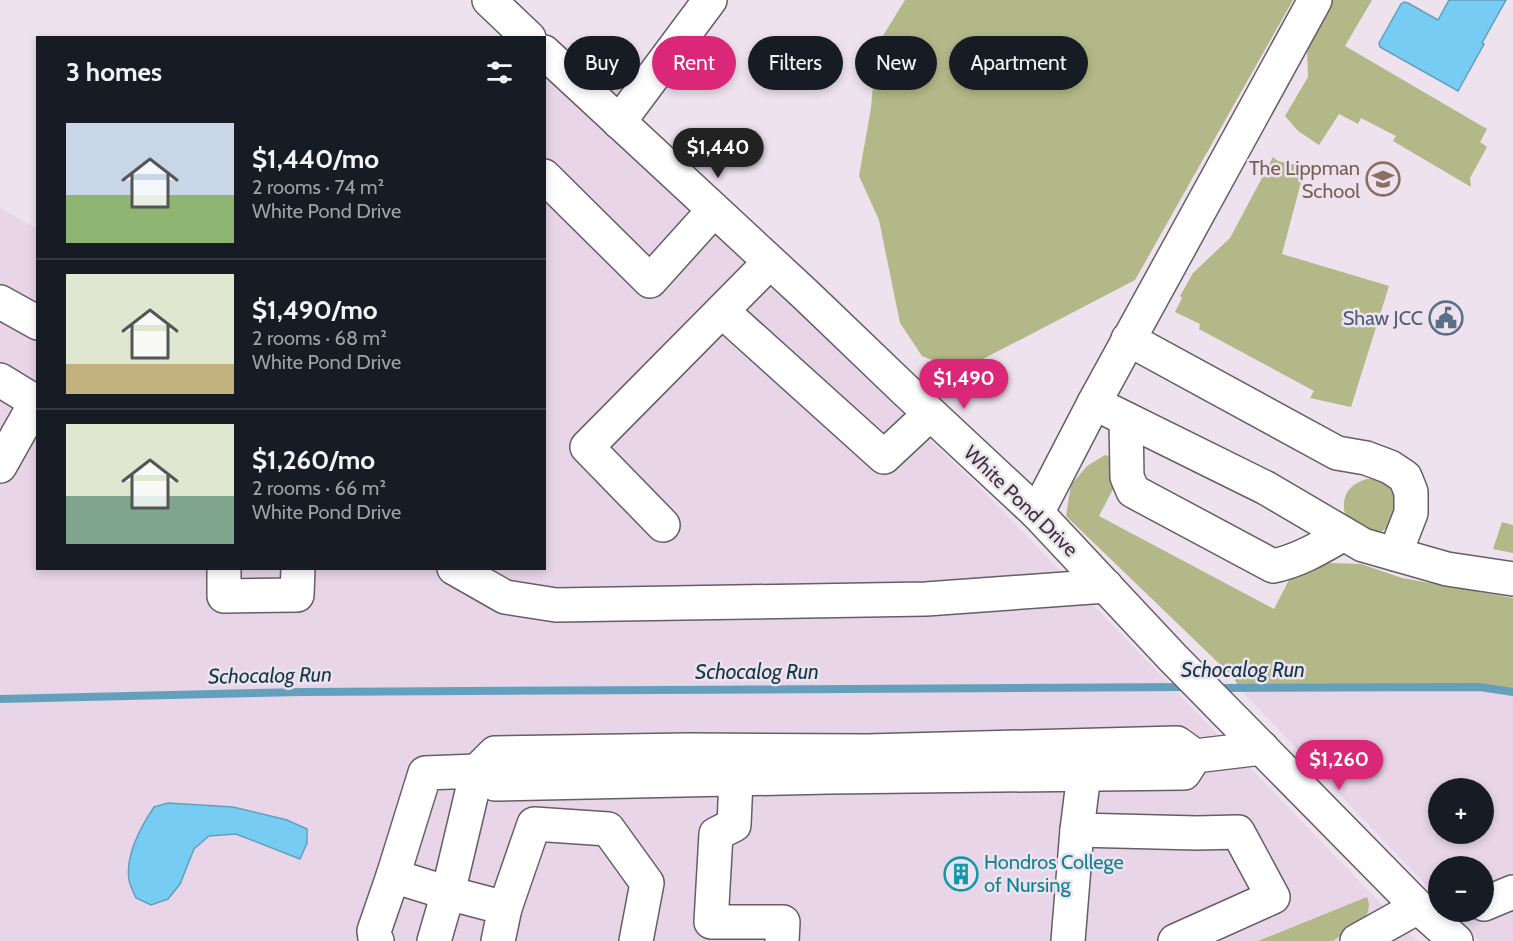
<!DOCTYPE html>
<html lang="en">
<head>
<meta charset="utf-8">
<style>
  body { margin:0; font-family:Cabin,sans-serif; background:#242831; color:#f1f3f6; height:100vh; display:flex; flex-direction:column; font-size:22px; white-space:nowrap }
  * { box-sizing:border-box; margin:0 }
  p { font-size:20px; color:#9ea1a6 }
  .icon { flex:none; width:33px; height:33px; fill:none; stroke:currentColor; stroke-width:2; stroke-linecap:round; stroke-linejoin:round }
  .map { position:relative; flex:1; overflow:hidden }
  .sheet { position:absolute; left:36px; top:36px; width:510px; height:534px; display:flex; flex-direction:column; background:#171b24; border-radius:0px; box-shadow:0 3px 9px #0003 }
  .sheet>* { flex:none }
  .hud { position:absolute; left:564px; top:36px; width:570px; height:54px; display:flex; gap:12px }
  .tools { position:absolute; left:1428px; top:778px; display:grid; gap:12px }
  .tools a { display:grid; place-items:center; width:66px; height:66px; border-radius:50%; background:#171b24; box-shadow:0 3px 9px #0003; font-size:30px }
  .price { position:absolute; translate:-50% -51px; padding:0 14px; border-radius:21px; background:#db2777; color:#fff; font-size:20px; line-height:39px; filter:drop-shadow(0 2px 3px #0008) }
  .price::after { content:''; position:absolute; left:50%; top:36px; width:18px; height:14px; margin-left:-9px; background:inherit; clip-path:polygon(0 0,100% 0,50% 100%) }
  .price.selected { background:#222; color:#fff }
  ul { padding:0; list-style:none }
  li { display:flex; align-items:center; gap:18px; height:150px; padding:0 30px }
  li+li { border-top:2px solid #363941 }
  li span { display:grid; place-items:center; flex:none; width:168px; height:120px; border-radius:0px; color:#555 }
  li>.icon { margin-inline-start:auto }
  span .icon { width:72px; height:72px; fill:#fffc; stroke-width:1 }
  li b { font-size:26px }
  h2 { display:flex; justify-content:space-between; align-items:center; height:72px; padding:0 30px; font-size:26px }
  .chip { padding:0 21px; border-radius:27px; background:#171b24; box-shadow:0 3px 9px #0003; font-size:21px; line-height:54px }
  .chip.selected { background:#db2777; color:#fff }
  .map>svg:first-child { display:block }
  .built { fill:#e8d6e8; fill-rule:evenodd }
  .green { fill:#b2b888 }
  .water { fill:#76ccf3; stroke:#649fbc; stroke-width:1.5 }
  .lines { fill:none; stroke-linecap:round; stroke-linejoin:round }
  .stream { stroke:#649fbc; stroke-width:8 }
  .minor-casing { stroke:#675d67; stroke-width:36 }
  .minor { stroke:#fff; stroke-width:33 }
  .labels { text-anchor:middle; dominant-baseline:central; stroke-width:5; stroke-linejoin:round; paint-order:stroke }
  .education-label { font-size:20px; fill:#785e54; stroke:#ede2ed; text-anchor:end }
  .service-label { font-size:20px; fill:#4e5e75; stroke:#ede2ed; text-anchor:end }
  .street-label { font-size:20px; fill:#3a353a; stroke:#ede2ed }
  .culture-label { font-size:20px; fill:#0d838f; stroke:#ede2ed; text-anchor:start }
  .water-label { font-size:21px; font-style:italic; fill:#123949; stroke:#ede2ed }
</style>
</head>
<body>
<div class="map">
<svg width="1513" height="941" viewBox="0 0 1513 941">
  <rect width="100%" height="100%" fill="#ede2ed"/>
  <g class="built">
    <polygon points="545,66 990,498 1417,941 0,941 0,208 37,229 38,568 544,568"/>
    <path d="M 1480,687 L 1513,692 L 1513,941 L 1479,941 L 1452,912 L 1484,912 L 1484,867 L 1438,867 L 1438,898 L 1239,688 ZM 1438,789 L 1484,789 L 1484,834 L 1438,834 Z"/>
  </g>
  <g class="green">
    <polygon points="905,0 1293,0 1135,280 960,371 922,356 900,323 879,220 859,176 871,108 876,47"/>
    <polygon points="1333,0 1372,0 1345,46 1487,129 1480,142 1487,147 1470,178 1471,187 1393,141 1396,136 1361,118 1358,124 1339,114 1319,145 1298,131 1285,116 1308,77 1307,45"/>
    <polygon points="1273,157 1278,161 1305,167 1282,254 1389,286 1351,407 1310,398 1314,391 1199,329 1200,324 1175,312 1182,298 1180,296 1193,273 1230,238"/>
    <polygon points="1105,455 1119,459 1122,472 1099,516 1274,609 1291,576 1301,571 1328,563 1361,564 1402,578 1513,598 1513,692 1480,687 1239,688 1234,678 1066,516 1071,485 1087,466"/>
    <path d="M 1367,479 C 1378,479 1396,484 1397,498 C 1397,505 1395,514 1394,522 C 1389,526 1384,531 1378,533 C 1370,535 1366,532 1360,528 C 1357,526 1350,523 1347,520 C 1345,517 1344,510 1344,506 C 1344,491 1353,483 1367,479 Z"/>
    <polygon points="1502,522 1513,525 1513,553 1493,549"/>
    <polygon points="1367,897 1369,904 1368,912 1363,920 1333,941 1258,941"/>
  </g>
  <g class="water">
    <polygon points="1449,0 1506,0 1482,43 1484,44 1458,91 1380,47 1379,43 1401,4 1404,2 1408,3 1438,20"/>
    <path d="M 168,803 L 233,807 L 287,820 L 307,829 L 307,843 L 300,859 L 236,834 L 209,836 L 194,849 L 180,884 L 168,899 L 151,905 L 136,898 C 134,893 130,886 129,880 C 125,855 140,828 154,807 Z"/>
  </g>
  <g class="lines">
    <g class="stream">
      <polyline points="1217,688 1480,687 1513,692"/>
      <polyline points="0,699 302,692 1189,687"/>
    </g>
    <g class="minor-casing">
      <g id="minor">
        <polyline points="489,0 529,38"/>
        <polyline points="544,52 806,295 904,389 1037,513 1173,658 1418,907 1456,941"/>
        <polyline points="619,122 710,0"/>
        <polyline points="544,176 650,281 714,210"/>
        <polyline points="0,302 38,323"/>
        <polyline points="722,311 884,457 930,414"/>
        <polyline points="1128,339 1337,453 1366,458 1390,467 1405,477 1411,492 1411,513 1395,554"/>
        <polyline points="0,380 36,402 0,466"/>
        <polyline points="1094,403 1266,488 1363,545 1447,569 1513,579"/>
        <path d="M 1126,419 L 1127,477 L 1133,491 L 1273,566 C 1299,561 1321,547 1344,534"/>
        <polyline points="1037,513 1094,403 1315,0"/>
        <polyline points="663,525 587,447 770,262"/>
        <polyline points="224,568 224,596 297,595 298,568"/>
        <polyline points="454,568 505,597 556,605 926,599 1106,586"/>
        <polyline points="1195,756 1184,773 829,777 495,784 477,771 495,753 688,750 867,751 1177,743 1195,756 1262,748"/>
        <polyline points="737,757 734,825 716,834 711,922 783,922 782,941"/>
        <polyline points="1077,830 1197,833 1238,832 1273,897 1175,941"/>
        <polyline points="1484,904 1513,892"/>
        <polyline points="377,941 375,938 374,931 393,876"/>
        <polyline points="434,941 448,893 393,876 425,773 477,771 448,893 505,908"/>
        <polyline points="498,941 505,908 534,824 608,829 647,883 636,941"/>
        <polyline points="1068,941 1077,830 1084,774 1084,753"/>
        <polyline points="1357,941 1418,907"/>
      </g>
    </g>
    <use href="#minor" class="minor"/>
  </g>
  <defs>
    <g id="school-ring" transform="scale(1.725)"><circle r="9.5" fill="#ede2ed" stroke="#8d6e63" stroke-width="1.5"/><path d="M0-5L7-2L0 1L-7-2ZM-4 1L0 2.5L4 1V4Q0 6-4 4Z" fill="#8d6e63"/></g>
    <g id="civic-ring" transform="scale(1.725)"><circle r="9.5" fill="#ede2ed" stroke="#5c6f8a" stroke-width="1.5"/><path d="M-.6-6.5H3V-4.5H.6V-3L4-1V1h2V6H-6V1h2V-1L-.6-3ZM-1.2 2.5V6h2.4V2.5Z" fill="#5c6f8a"/></g>
    <g id="building-ring" transform="scale(1.725)"><circle r="9.5" fill="#ede2ed" stroke="#0f9aa8" stroke-width="1.5"/><path d="M-4-6H4V6H1V3H-1V6H-4ZM-2.5-4.3h1.7v1.8h-1.7ZM.8-4.3h1.7v1.8H.8ZM-2.5-1h1.7V.8h-1.7ZM.8-1h1.7V.8H.8Z" fill="#0f9aa8"/></g>
  </defs>
  <g fill-rule="evenodd">
    <use href="#school-ring" x="1383" y="179"/>
    <use href="#civic-ring" x="1446" y="318"/>
    <use href="#building-ring" x="961" y="874"/>
  </g>
  <g class="labels">
    <g class="education-label">
      <text x="1360" y="168">The Lippman<tspan x="1360" dy="23">School</tspan></text>
    </g>
    <g class="service-label">
      <text x="1423" y="318">Shaw JCC</text>
    </g>
    <g class="street-label">
      <text transform="translate(1021 501) rotate(44)">White Pond Drive</text>
    </g>
    <g class="culture-label">
      <text x="984" y="862">Hondros College<tspan x="984" dy="23">of Nursing</tspan></text>
    </g>
    <g class="water-label">
      <text x="1243" y="669">Schocalog Run</text>
      <text x="757" y="671">Schocalog Run</text>
      <text transform="translate(270 675) rotate(-1)">Schocalog Run</text>
    </g>
  </g>
</svg>
<div class="tools">
<a>+</a>
<a>−</a>
</div>
<b class="price selected" style="left:718px;top:179px">$1,440</b>
<b class="price" style="left:964px;top:410px">$1,490</b>
<b class="price" style="left:1339px;top:791px">$1,260</b>
<div class="hud">
<a class="chip">Buy</a>
<a class="chip selected">Rent</a>
<a class="chip">Filters</a>
<a class="chip">New</a>
<a class="chip">Apartment</a>
</div>
<section class="sheet">
<h2>3 homes<svg class="icon" aria-label="filters" viewBox="0 0 24 24"><path d="M4 7h16M4 17h16"/><circle cx="9" cy="7" r="2"/><circle cx="15" cy="17" r="2"/></svg></h2>
<ul>
<li><span style="background:linear-gradient(#c9d6e8 60%,#8fb573 0)"><svg class="icon" aria-label="home" viewBox="0 0 24 24"><path d="M3 11l9-7 9 7M6 9v11h12V9"/></svg></span><div><b>$1,440/mo</b><p>2 rooms · 74 m²</p><p>White Pond Drive</p></div></li>
<li><span style="background:linear-gradient(#dfe7d0 75%,#c2b280 0)"><svg class="icon" aria-label="home" viewBox="0 0 24 24"><path d="M3 11l9-7 9 7M6 9v11h12V9"/></svg></span><div><b>$1,490/mo</b><p>2 rooms · 68 m²</p><p>White Pond Drive</p></div></li>
<li><span style="background:linear-gradient(#dfe7d0 60%,#7fa58c 0)"><svg class="icon" aria-label="home" viewBox="0 0 24 24"><path d="M3 11l9-7 9 7M6 9v11h12V9"/></svg></span><div><b>$1,260/mo</b><p>2 rooms · 66 m²</p><p>White Pond Drive</p></div></li>
</ul>
</section>
</div>
</body>
</html>
